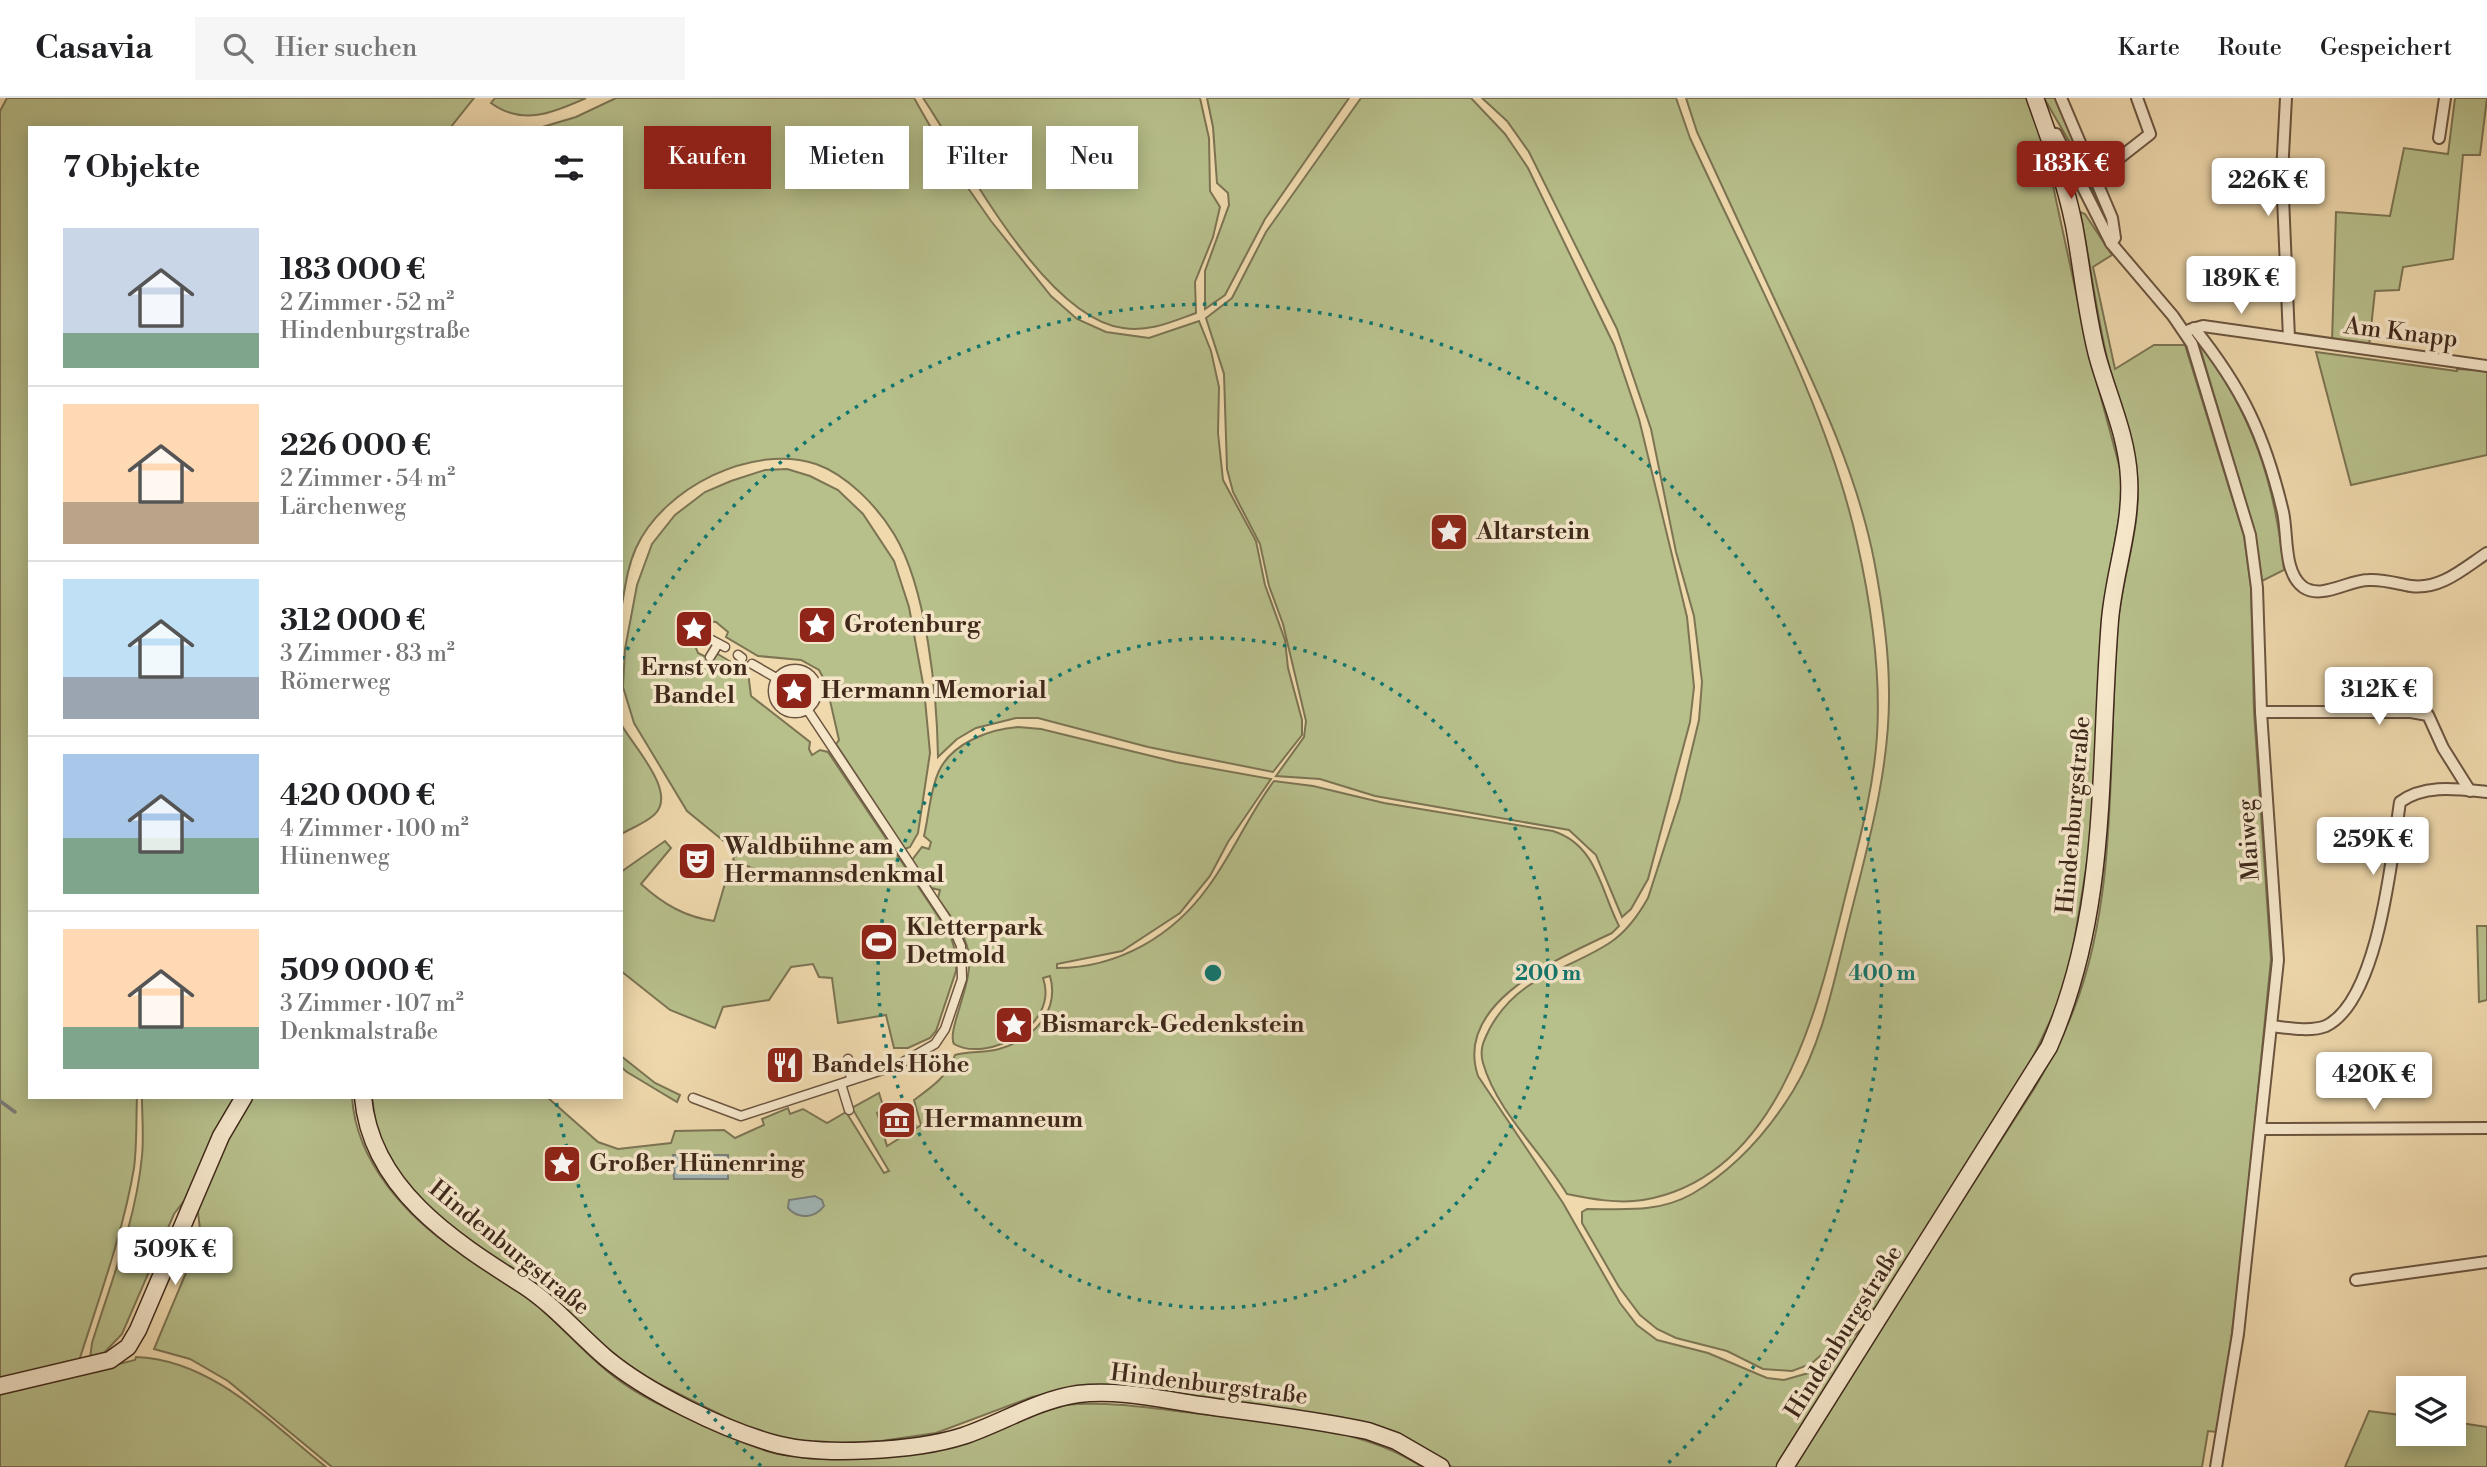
<!DOCTYPE html>
<html lang="de">
<head>
<meta charset="utf-8">
<style>
  body { margin:0; font-family:"Libre Bodoni",serif; background:#f6f6f6; color:#202124; height:100vh; display:flex; flex-direction:column; font-size:26px; white-space:nowrap }
  * { box-sizing:border-box; margin:0 }
  p { font-size:23px; color:#757577 }
  .icon { flex:none; width:38px; height:38px; fill:none; stroke:currentColor; stroke-width:2; stroke-linecap:round; stroke-linejoin:round }
  .map { position:relative; flex:1; overflow:hidden }
  .drawer { position:absolute; left:28px; top:28px; width:595px; height:973px; display:flex; flex-direction:column; background:#fff; border-radius:0px; box-shadow:0 4px 18px #0003 }
  .drawer>* { flex:none }
  .guide { position:absolute; left:644px; top:28px; width:665px; height:63px; display:flex; gap:14px }
  .fabs { position:absolute; left:2396px; top:1278px; display:grid; gap:14px }
  .fabs a { display:grid; place-items:center; width:70px; height:70px; border-radius:0px; background:#fff; box-shadow:0 4px 18px #0003; font-size:35px }
  .price { position:absolute; translate:-50% -60px; padding:0 16px; border-radius:7px; background:#fff; color:#222; font-size:23px; line-height:46px; filter:drop-shadow(0 2px 4px #0008) }
  .price::after { content:''; position:absolute; left:50%; top:42px; width:21px; height:16px; margin-left:-10px; background:inherit; clip-path:polygon(0 0,100% 0,50% 100%) }
  .price.current { background:#8f2418; color:#fff }
  ul { padding:0; list-style:none }
  li { display:flex; align-items:center; gap:21px; height:175px; padding:0 35px }
  li+li { border-top:2px solid #e0e0e0 }
  li span { display:grid; place-items:center; flex:none; width:196px; height:140px; border-radius:0px; color:#555 }
  li>.icon { margin-inline-start:auto }
  span .icon { width:84px; height:84px; fill:#fffc; stroke-width:1 }
  li b { font-size:30px }
  h2 { display:flex; justify-content:space-between; align-items:center; height:84px; padding:0 35px; font-size:30px }
  .pill { padding:0 24px; border-radius:0px; background:#fff; box-shadow:0 4px 18px #0003; font-size:24px; line-height:63px }
  .pill.current { background:#8f2418; color:#fff }
  header { display:flex; align-items:center; gap:42px; box-sizing:border-box; height:98px; padding:0 35px; background:#fff; border-bottom:2px solid #e0e0e0 }
  header strong { font-size:33px }
  nav { display:flex; gap:38px; margin-inline-start:auto; font-size:24px }
  .search { width:490px; height:63px; background:#f6f6f6; display:flex; align-items:center; gap:18px; box-sizing:border-box; padding:0 24px; border-radius:0px; color:#757577; font-size:26px }
  .map>svg:first-child { display:block }
  .green { fill:#b7bf8b; stroke:#7c7453; stroke-width:2 }
  .water { fill:#a0b7b7; stroke:#7a7e79; stroke-width:2 }
  .lines { fill:none; stroke-linecap:round; stroke-linejoin:round }
  .shore { stroke:#707069; stroke-width:2 }
  .stream { stroke:#7a7e79; stroke-width:3.5 }
  .pedestrian-casing { stroke:#6c5540; stroke-width:11 }
  .minor-casing { stroke:#6c5540; stroke-width:14 }
  .secondary-casing { stroke:#40291b; stroke-width:19 }
  .pedestrian { stroke:#f5e6ca; stroke-width:8 }
  .minor { stroke:#f5e6ca; stroke-width:10 }
  .secondary { stroke:#f5e6ca; stroke-width:16 }
  .ring { fill:none; stroke:#0f766e; stroke-width:3.5; stroke-dasharray:3.5 7 }
  .labels { text-anchor:middle; dominant-baseline:central; stroke-width:7; stroke-linejoin:round; paint-order:stroke }
  .street-label { font-size:24px; fill:#40291b; stroke:#f5e6ca }
  .poi-label { font-size:24px; font-weight:bold; fill:#40291b; stroke:#f5e6ca; text-anchor:start }
  .centre { fill:#0f766e; stroke:#f5e6ca; stroke-width:3.5 }
  .ring-label { font-size:21px; text-anchor:middle; font-weight:bold; fill:#0f766e; stroke:#f5e6ca; stroke-width:7; stroke-linejoin:round; paint-order:stroke }
</style>
</head>
<body>
<header>
<strong>Casavia</strong>
<div class="search"><svg class="icon" aria-label="search" viewBox="0 0 24 24"><circle cx="10" cy="10" r="6"/><path d="M15 15l6 6"/></svg>Hier suchen</div>
<nav><a>Karte</a><a>Route</a><a>Gespeichert</a></nav>
</header>
<div class="map">
<svg width="2487" height="1369" viewBox="0 0 2487 1369">
  <rect width="100%" height="100%" fill="#efd9ad"/>
  <filter id="stains"><feTurbulence type="fractalNoise" baseFrequency=".00286" numOctaves="4"/><feColorMatrix values="0 0 0 0 .2 0 0 0 0 .09 0 0 0 0 .02 0 0 0 .5 -.17"/></filter>
  <radialGradient id="worn" r=".72"><stop offset=".6" stop-color="#630" stop-opacity="0"/><stop offset="1" stop-color="#630" stop-opacity=".3"/></radialGradient>
  <g class="green">
    <path d="M 7,0 L 474,0 L 450,30 L 30,30 L 30,999 L 137,999 C 136,1023 137,1047 134,1070 C 123,1135 99,1200 79,1263 L 0,1280 L 0,13 Z"/>
    <path d="M 495,0 L 586,0 C 553,15 522,28 491,5 Z"/>
    <path d="M 616,0 L 914,0 L 954,70 L 991,123 L 1051,198 L 1077,221 L 1106,234 L 1149,240 L 1199,223 L 1211,253 L 1219,289 L 1218,335 L 1223,382 L 1256,443 L 1265,487 L 1285,542 L 1288,570 L 1302,622 L 1302,637 L 1273,674 L 1148,649 L 1038,620 L 1016,620 L 976,630 L 957,641 L 938,659 C 937,597 927,490 894,436 C 877,408 847,377 816,366 C 752,345 663,390 636,450 C 627,470 625,491 621,512 L 621,30 L 539,30 L 576,19 Z"/>
    <path d="M 923,0 L 1200,0 L 1209,40 L 1210,93 L 1220,109 L 1213,139 L 1195,184 L 1196,215 C 1171,224 1150,234 1123,230 C 1043,219 965,62 923,0 Z"/>
    <polygon points="1207,0 1349,0 1265,121 1225,197 1205,211 1205,173 1229,107 1228,95 1217,85 1213,29"/>
    <polygon points="1361,0 1471,0 1505,36 1528,70 1614,247 1639,321 1687,519 1694,589 1690,624 1648,781 1631,811 1622,819 1596,757 1569,732 1375,698 1320,681 1276,678 1304,639 1306,623 1283,526 1269,488 1260,446 1233,394 1227,371 1224,276 1206,220 1232,200 1266,134"/>
    <path d="M 1482,0 L 1676,0 L 1690,40 C 1749,169 1826,305 1857,444 C 1871,506 1881,574 1877,638 C 1873,698 1856,754 1842,812 C 1815,921 1775,1080 1643,1102 C 1619,1106 1591,1101 1567,1096 C 1541,1053 1497,1014 1483,965 C 1479,951 1484,942 1490,930 C 1520,876 1566,874 1611,844 C 1627,833 1639,816 1648,800 L 1680,701 L 1699,622 L 1702,584 L 1694,518 L 1676,454 L 1651,331 L 1617,231 L 1529,54 L 1507,23 Z"/>
    <path d="M 1686,0 L 2028,0 L 2042,37 L 2090,259 L 2122,378 L 2122,403 L 2102,518 L 2092,734 L 2070,869 L 2061,900 L 2024,978 L 1878,1207 L 1811,1266 L 1792,1273 L 1763,1271 L 1727,1253 L 1676,1240 L 1657,1231 L 1640,1217 L 1619,1189 L 1582,1125 L 1582,1114 L 1587,1111 C 1624,1111 1658,1115 1692,1096 C 1735,1071 1767,1035 1793,993 C 1822,946 1834,883 1847,831 C 1866,753 1890,675 1889,594 C 1889,550 1882,504 1874,462 C 1857,375 1817,292 1780,213 C 1752,153 1725,94 1697,34 Z"/>
    <polygon points="2044,0 2058,0 2102,103 2098,105 2077,57"/>
    <polygon points="2455,0 2487,0 2480,57 2463,57 2453,161 2403,169 2399,192 2375,193 2369,248 2332,244 2336,114 2390,118 2404,50 2448,56"/>
    <path d="M 2080,114 L 2085,116 L 2112,157 L 2093,169 L 2115,271 L 2154,247 L 2185,247 L 2244,438 L 2251,488 L 2254,614 L 2271,861 L 2242,1156 L 2226,1281 L 2216,1334 L 2208,1333 L 2202,1369 L 1791,1369 L 2034,991 C 2049,965 2063,939 2074,911 C 2120,793 2107,648 2118,524 C 2123,475 2142,427 2137,378 C 2132,337 2117,299 2107,260 C 2096,212 2090,163 2080,114 Z"/>
    <path d="M 2198,243 C 2252,315 2275,384 2284,472 L 2262,483 L 2255,435 Z"/>
    <polygon points="2316,254 2457,273 2457,271 2474,272 2477,268 2487,269 2487,357 2351,387"/>
    <path d="M 787,371 L 810,378 L 838,392 L 863,416 L 894,463 L 909,509 L 924,591 L 930,655 L 918,735 L 910,749 L 905,751 L 836,646 L 839,642 L 826,585 L 819,572 L 801,562 L 758,558 L 726,539 L 728,534 L 716,524 L 697,523 L 698,526 L 692,527 L 695,530 L 689,531 L 692,537 L 688,540 L 692,540 L 698,555 L 706,559 L 716,555 L 748,574 L 751,598 L 810,644 L 809,651 L 812,657 L 820,652 L 828,654 L 950,836 L 957,859 L 956,873 L 936,933 L 930,940 L 908,950 L 894,950 L 886,917 L 838,925 L 832,880 L 819,879 L 813,866 L 791,869 L 769,902 L 723,909 L 715,930 L 670,912 L 621,873 L 621,774 L 665,743 L 671,750 L 641,786 C 663,806 685,819 714,823 L 729,772 L 795,782 L 794,778 L 754,771 L 733,762 L 736,753 L 687,713 L 634,625 L 623,589 L 625,551 L 637,487 L 652,446 L 675,417 L 705,394 L 731,383 L 765,372 Z"/>
    <path d="M 621,626 C 632,647 679,695 654,717 C 645,725 632,730 621,736 Z"/>
    <path d="M 1018,629 L 1041,631 L 1176,664 L 1271,681 L 1228,744 L 1210,778 L 1180,815 L 1122,853 L 1057,866 L 1057,870 C 1118,870 1173,838 1208,789 C 1233,755 1249,716 1274,683 L 1313,688 L 1384,705 L 1553,733 C 1597,747 1600,791 1619,828 L 1612,835 C 1560,860 1453,904 1478,978 L 1563,1105 L 1620,1205 L 1637,1227 L 1657,1242 L 1708,1255 L 1767,1280 L 1784,1282 L 1812,1274 L 1865,1228 L 1776,1369 L 1452,1369 L 1435,1357 L 1371,1328 L 1340,1319 L 1159,1293 L 1091,1288 L 1032,1299 L 936,1335 L 881,1343 L 804,1347 L 755,1334 L 633,1273 L 538,1188 L 462,1138 L 430,1111 L 389,1063 L 377,1037 L 372,999 L 547,999 L 598,1044 L 618,1051 L 671,1045 L 675,1033 L 724,1032 L 735,1040 L 764,1027 L 762,1021 L 788,1010 L 790,1016 L 803,1011 L 827,1025 L 846,1014 L 884,1075 L 889,1073 L 852,1010 L 879,995 L 884,1011 L 877,1015 L 887,1048 L 921,1027 L 914,1002 C 932,989 948,978 955,957 C 969,953 985,955 999,951 C 1033,941 1060,914 1050,878 L 1043,880 C 1060,928 987,965 954,946 C 946,932 976,881 968,852 C 964,833 948,816 938,800 L 940,792 L 931,790 L 912,762 L 922,749 L 929,751 L 931,744 L 924,738 C 929,717 930,692 939,673 C 952,645 990,631 1018,629 Z"/>
    <polygon points="2477,828 2487,828 2487,902 2479,904"/>
    <polygon points="621,958 655,985 680,997 677,1004 627,974 621,969"/>
    <path d="M 142,999 L 237,999 L 187,1099 L 174,1116 L 122,1236 L 103,1256 L 90,1260 L 92,1245 C 111,1184 136,1122 142,1058 C 144,1039 142,1019 142,999 Z"/>
    <path d="M 251,999 L 352,999 C 356,1065 408,1120 460,1155 C 484,1172 513,1186 535,1205 C 567,1233 594,1267 630,1290 C 658,1308 690,1320 721,1334 C 741,1343 763,1354 785,1357 C 879,1369 977,1335 1065,1307 C 1108,1303 1150,1310 1193,1315 C 1266,1324 1360,1327 1422,1369 L 332,1369 L 228,1283 L 190,1261 L 154,1251 L 201,1139 L 198,1115 L 194,1112 L 225,1043 Z"/>
    <path d="M 136,1259 C 213,1262 269,1324 326,1369 L 0,1369 L 0,1296 L 135,1262 Z"/>
    <polygon points="2369,1313 2408,1318 2408,1335 2454,1335 2454,1324 2487,1329 2487,1369 2345,1369"/>
  </g>
  <g class="water">
    <polygon points="673,1057 728,1057 728,1081 674,1081"/>
    <path d="M 815,1098 L 822,1102 L 824,1108 C 815,1120 799,1122 788,1110 L 789,1102 Z"/>
  </g>
  <g class="lines">
    <polygon class="shore" points="684,1064 719,1064 721,1072 718,1074 683,1074 681,1067"/>
    <polyline class="stream" points="0,1003 15,1014"/>
    <g class="pedestrian-casing">
      <g id="pedestrian">
        <polyline points="706,539 725,549"/>
        <polyline points="738,557 742,560"/>
        <polyline points="710,559 718,546"/>
        <polyline points="752,566 778,581"/>
        <circle cx="795" cy="593" r="22"/>
        <polyline points="848,961 851,982"/>
        <polyline points="841,986 849,1012"/>
        <polyline points="693,1000 741,1018 898,967 935,946 945,931 962,881 961,848 955,834 807,611"/>
      </g>
    </g>
    <g class="minor-casing">
      <g id="minor">
        <polyline points="2061,0 2112,120 2115,140 2111,145"/>
        <polyline points="2286,0 2282,76 2289,240"/>
        <polyline points="2048,35 2056,36 2111,145 2173,218 2192,246 2250,437 2257,490 2261,614 2278,862 2238,1236 2216,1369"/>
        <polyline points="2439,40 2445,0"/>
        <polyline points="2095,79 2150,36 2137,0"/>
        <path d="M 2194,230 C 2243,291 2265,338 2283,414 C 2288,436 2283,474 2303,489 C 2322,502 2348,482 2369,482 C 2384,481 2398,486 2411,488 C 2441,492 2464,470 2487,455"/>
        <polyline points="2189,232 2203,228 2487,268"/>
        <polyline points="2261,614 2411,614 2428,617 2443,650 2470,693"/>
        <path d="M 2272,928 C 2288,930 2311,934 2326,928 C 2379,902 2392,757 2400,704 C 2425,686 2457,691 2487,694"/>
        <polyline points="2261,1031 2487,1030"/>
        <polyline points="2356,1182 2487,1164"/>
      </g>
    </g>
    <g class="secondary-casing">
      <g id="secondary">
        <path d="M 363,999 C 371,1090 452,1142 523,1187 C 554,1207 578,1236 606,1260 C 647,1294 720,1330 772,1345 C 819,1359 916,1353 963,1338 C 1002,1325 1037,1302 1078,1296 C 1118,1291 1160,1301 1200,1307 C 1256,1315 1312,1321 1368,1333 L 1396,1343 L 1441,1369"/>
        <polyline points="0,1288 110,1262 128,1249 138,1232 221,1038 244,999"/>
        <path d="M 1785,1369 L 2049,949 C 2110,810 2098,670 2110,522 C 2114,474 2132,428 2129,380 C 2127,337 2108,298 2097,257 C 2086,214 2082,170 2074,127 C 2065,83 2050,42 2035,0"/>
      </g>
    </g>
    <use href="#pedestrian" class="pedestrian"/>
    <use href="#minor" class="minor"/>
    <use href="#secondary" class="secondary"/>
  </g>
  <g class="ring">
    <circle cx="1213" cy="875" r="335"/>
    <path d="M761 1368A669 669 0 0 1 556 1003M622 561A669 669 0 1 1 1665 1368"/>
  </g>
  <defs>
    <g id="sight-square" transform="scale(2.0125)"><rect x="-9" y="-9" width="18" height="18" rx="4" fill="#8f2418" stroke="#f5e6ca"/><path d="M0-6L1.8-2.2L6-1.7L2.9 1.2L3.7 5.4L0 3.3L-3.7 5.4L-2.9 1.2L-6-1.7L-1.8-2.2Z" fill="#fff"/></g>
    <g id="theatre-square" transform="scale(2.0125)"><rect x="-9" y="-9" width="18" height="18" rx="4" fill="#8f2418" stroke="#f5e6ca"/><path d="M-5-5.5Q0-4 5-5.5V0Q5 5 0 6Q-5 5-5 0ZM-3.3-2.5H-1v1.5H-3.3ZM1-2.5H3.3v1.5H1ZM-2.8 1Q0 5.5 2.8 1Z" fill="#fff"/></g>
    <g id="stadium-square" transform="scale(2.0125)"><rect x="-9" y="-9" width="18" height="18" rx="4" fill="#8f2418" stroke="#f5e6ca"/><path d="M0-5a6.5 5 0 1 0 0 10a6.5 5 0 1 0 0-10ZM-3.5-1.8h7v3.6h-7Z" fill="#fff"/></g>
    <g id="restaurant-square" transform="scale(2.0125)"><rect x="-9" y="-9" width="18" height="18" rx="4" fill="#8f2418" stroke="#f5e6ca"/><path d="M-5-6h1v4h1v-4h1v4h1v-4h1v5L-1.5 .5V6h-2V.5L-5-1ZM5-6V6H3V1.5H1.5Q1.5-4 5-6Z" fill="#fff"/></g>
    <g id="museum-square" transform="scale(2.0125)"><rect x="-9" y="-9" width="18" height="18" rx="4" fill="#8f2418" stroke="#f5e6ca"/><path d="M0-6L6-3V-2H-6V-3ZM-5-1h2V3h-2ZM-1-1h2V3h-2ZM3-1h2V3H3ZM-6 4H6V6H-6Z" fill="#fff"/></g>
  </defs>
  <g fill-rule="evenodd">
    <use href="#sight-square" x="1449" y="434"/>
    <use href="#sight-square" x="817" y="527"/>
    <use href="#sight-square" x="694" y="531"/>
    <use href="#sight-square" x="794" y="593"/>
    <use href="#theatre-square" x="697" y="763"/>
    <use href="#stadium-square" x="879" y="844"/>
    <use href="#sight-square" x="1014" y="927"/>
    <use href="#restaurant-square" x="785" y="967"/>
    <use href="#museum-square" x="897" y="1022"/>
    <use href="#sight-square" x="562" y="1066"/>
  </g>
  <g class="labels">
    <g class="street-label">
      <text transform="translate(2401 235) rotate(7)">Am Knapp</text>
      <text transform="translate(2074 717) rotate(-85)">Hindenburgstraße</text>
      <text transform="translate(2249 742) rotate(-94)">Maiweg</text>
      <text transform="translate(509 1150) rotate(39)">Hindenburgstraße</text>
      <text transform="translate(1844 1234) rotate(-58)">Hindenburgstraße</text>
      <text transform="translate(1209 1287) rotate(7)">Hindenburgstraße</text>
    </g>
    <g class="poi-label">
      <text x="1476" y="434">Altarstein</text>
      <text x="844" y="527">Grotenburg</text>
      <text x="694" y="570" text-anchor="middle">Ernst von<tspan x="694" dy="28">Bandel</tspan></text>
      <text x="821" y="593">Hermann Memorial</text>
      <text x="724" y="749">Waldbühne am<tspan x="724" dy="28">Hermannsdenkmal</tspan></text>
      <text x="906" y="830">Kletterpark<tspan x="906" dy="28">Detmold</tspan></text>
      <text x="1041" y="927">Bismarck-Gedenkstein</text>
      <text x="812" y="967">Bandels Höhe</text>
      <text x="924" y="1022">Hermanneum</text>
      <text x="589" y="1066">Großer Hünenring</text>
    </g>
  </g>
  <circle cx="1213" cy="875" r="10" class="centre"/>
  <g class="ring-label">
    <text x="1548" y="882">200 m</text>
    <text x="1882" y="882">400 m</text>
  </g>
  <rect width="100%" height="100%" filter="url(#stains)"/>
  <rect width="100%" height="100%" fill="url(#worn)"/>
</svg>
<div class="fabs">
<a><svg class="icon" aria-label="layers" viewBox="0 0 24 24"><path d="M12 4l9 5-9 5-9-5zM3 14l9 5 9-5"/></svg></a>
</div>
<b class="price current" style="left:2071px;top:103px">183K €</b>
<b class="price" style="left:2268px;top:120px">226K €</b>
<b class="price" style="left:2241px;top:218px">189K €</b>
<b class="price" style="left:2379px;top:629px">312K €</b>
<b class="price" style="left:2373px;top:779px">259K €</b>
<b class="price" style="left:2374px;top:1014px">420K €</b>
<b class="price" style="left:175px;top:1189px">509K €</b>
<div class="guide">
<a class="pill current">Kaufen</a>
<a class="pill">Mieten</a>
<a class="pill">Filter</a>
<a class="pill">Neu</a>
</div>
<section class="drawer">
<h2>7 Objekte<svg class="icon" aria-label="filters" viewBox="0 0 24 24"><path d="M4 7h16M4 17h16"/><circle cx="9" cy="7" r="2"/><circle cx="15" cy="17" r="2"/></svg></h2>
<ul>
<li><span style="background:linear-gradient(#c9d6e8 75%,#7fa58c 0)"><svg class="icon" aria-label="home" viewBox="0 0 24 24"><path d="M3 11l9-7 9 7M6 9v11h12V9"/></svg></span><div><b>183 000 €</b><p>2 Zimmer · 52 m²</p><p>Hindenburgstraße</p></div></li>
<li><span style="background:linear-gradient(#ffd9b3 70%,#b9a48a 0)"><svg class="icon" aria-label="home" viewBox="0 0 24 24"><path d="M3 11l9-7 9 7M6 9v11h12V9"/></svg></span><div><b>226 000 €</b><p>2 Zimmer · 54 m²</p><p>Lärchenweg</p></div></li>
<li><span style="background:linear-gradient(#bfe0f5 70%,#9aa5b1 0)"><svg class="icon" aria-label="home" viewBox="0 0 24 24"><path d="M3 11l9-7 9 7M6 9v11h12V9"/></svg></span><div><b>312 000 €</b><p>3 Zimmer · 83 m²</p><p>Römerweg</p></div></li>
<li><span style="background:linear-gradient(#a9c7e8 60%,#7fa58c 0)"><svg class="icon" aria-label="home" viewBox="0 0 24 24"><path d="M3 11l9-7 9 7M6 9v11h12V9"/></svg></span><div><b>420 000 €</b><p>4 Zimmer · 100 m²</p><p>Hünenweg</p></div></li>
<li><span style="background:linear-gradient(#ffd9b3 70%,#7fa58c 0)"><svg class="icon" aria-label="home" viewBox="0 0 24 24"><path d="M3 11l9-7 9 7M6 9v11h12V9"/></svg></span><div><b>509 000 €</b><p>3 Zimmer · 107 m²</p><p>Denkmalstraße</p></div></li>
</ul>
</section>
</div>
</body>
</html>
